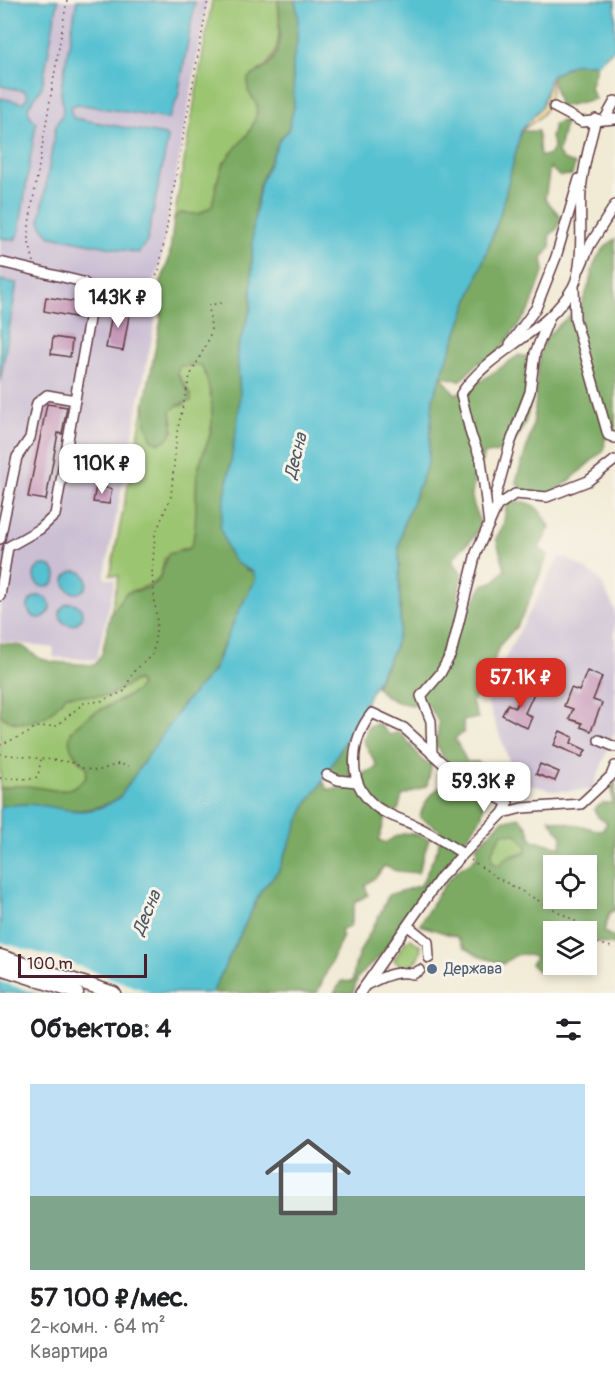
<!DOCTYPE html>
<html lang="ru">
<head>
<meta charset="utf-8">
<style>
  body { margin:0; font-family:Pangolin,sans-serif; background:#f6f6f6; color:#202124; height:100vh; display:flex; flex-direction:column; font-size:22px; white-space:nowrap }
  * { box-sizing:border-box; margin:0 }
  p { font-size:20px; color:#757577 }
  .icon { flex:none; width:33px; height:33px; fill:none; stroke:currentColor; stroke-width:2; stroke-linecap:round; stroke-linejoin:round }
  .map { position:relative; height:993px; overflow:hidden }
  .panel { display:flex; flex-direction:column; background:#fff; flex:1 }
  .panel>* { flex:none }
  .fabs { position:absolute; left:543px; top:855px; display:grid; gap:12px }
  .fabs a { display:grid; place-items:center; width:54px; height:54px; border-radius:0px; background:#fff; box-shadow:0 3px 9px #0003; font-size:30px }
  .scale { position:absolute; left:18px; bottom:15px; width:129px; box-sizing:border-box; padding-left:6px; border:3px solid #4a1f2b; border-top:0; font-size:16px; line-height:21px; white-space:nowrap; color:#4a1f2b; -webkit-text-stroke:4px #f7f3e8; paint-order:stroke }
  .price { position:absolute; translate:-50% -51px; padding:0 14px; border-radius:12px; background:#fff; color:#222; font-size:20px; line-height:39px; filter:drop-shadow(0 2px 3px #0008) }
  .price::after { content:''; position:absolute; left:50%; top:36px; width:18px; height:14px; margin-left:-9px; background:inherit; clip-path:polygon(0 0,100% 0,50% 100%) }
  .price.current { background:#d93025; color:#fff }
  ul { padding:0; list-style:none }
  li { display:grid; align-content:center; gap:12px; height:318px; padding:0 30px }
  li span { display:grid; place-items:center; height:186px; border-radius:0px; color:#555 }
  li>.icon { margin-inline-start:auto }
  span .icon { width:108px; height:108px; fill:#fffc; stroke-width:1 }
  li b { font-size:26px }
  h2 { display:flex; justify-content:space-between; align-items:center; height:72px; padding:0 30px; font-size:26px }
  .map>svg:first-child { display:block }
  .industrial { fill:#ccbfd4 }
  .green { fill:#9bc571; stroke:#72724e; stroke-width:1.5 }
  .forest { fill:#7caa63; stroke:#636447; stroke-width:1.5; fill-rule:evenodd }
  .sand { fill:#eeda9e; stroke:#9c7c64; stroke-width:1.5 }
  .water { fill:#56c1d1; stroke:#50707e; stroke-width:1.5 }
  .pier { fill:#f1ead4 }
  .building { fill:#c799ba }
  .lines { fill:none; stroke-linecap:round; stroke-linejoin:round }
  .minor-casing { stroke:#633d44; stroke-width:12 }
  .major-casing { stroke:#633d44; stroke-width:15 }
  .path { stroke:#633d44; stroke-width:1.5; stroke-dasharray:1.5 4.5; stroke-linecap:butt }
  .minor { stroke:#fff; stroke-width:9 }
  .major { stroke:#fff; stroke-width:12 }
  .service-dot { fill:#5c6f8a; stroke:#f7f3e8; stroke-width:2 }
  .labels { text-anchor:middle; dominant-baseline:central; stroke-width:6; stroke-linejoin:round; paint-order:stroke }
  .service-label { font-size:16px; fill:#4e5e75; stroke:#f7f3e8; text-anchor:start }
  .water-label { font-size:18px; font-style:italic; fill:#4e5865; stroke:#f7f3e8 }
</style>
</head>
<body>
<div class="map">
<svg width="615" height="993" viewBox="0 0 615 993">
  <rect width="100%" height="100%" fill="#f7f3e8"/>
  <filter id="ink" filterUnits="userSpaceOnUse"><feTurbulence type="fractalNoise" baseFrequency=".0167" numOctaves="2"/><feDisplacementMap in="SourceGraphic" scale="12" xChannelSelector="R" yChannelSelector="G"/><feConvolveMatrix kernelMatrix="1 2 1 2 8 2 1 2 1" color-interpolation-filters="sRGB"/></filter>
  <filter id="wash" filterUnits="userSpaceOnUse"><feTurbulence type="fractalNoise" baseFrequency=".008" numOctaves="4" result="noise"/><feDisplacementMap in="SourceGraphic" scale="24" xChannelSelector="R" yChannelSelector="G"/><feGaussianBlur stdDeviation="1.35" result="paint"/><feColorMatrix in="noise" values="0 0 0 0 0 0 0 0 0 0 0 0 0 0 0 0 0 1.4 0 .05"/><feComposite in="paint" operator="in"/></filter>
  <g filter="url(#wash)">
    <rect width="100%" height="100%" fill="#f1ead4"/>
    <g class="industrial">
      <polygon points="0,0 208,0 159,270 150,290 143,296 154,312 155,322 104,578 115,580 96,660 53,657 54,648 0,641"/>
      <polygon points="559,557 567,558 599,578 615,610 615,731 592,790 555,791 517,782 486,699 488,690"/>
    </g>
    <g class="green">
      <path d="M 212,0 L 278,0 C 280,25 283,58 258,71 L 256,117 L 247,139 L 223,164 L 212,206 L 199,214 L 180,213 L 174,219 Z"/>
      <path d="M 192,364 L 201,365 C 211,384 216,417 209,438 C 205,450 199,462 197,474 C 195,489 198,536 191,548 L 181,549 L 164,559 C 161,589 148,584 126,593 L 110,616 L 119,576 L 110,575 L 145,401 L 146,424 L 152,440 L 174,431 L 171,411 L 178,405 L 184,405 L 191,395 L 177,373 L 180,365 Z"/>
      <path d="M 137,680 L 141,685 L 137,691 L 88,716 L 78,760 L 87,767 L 86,778 C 63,799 51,787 24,786 C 16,785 8,788 0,788 L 0,714 C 21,737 52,711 66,695 L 108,696 Z"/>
      <polygon points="502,833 516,834 527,846 525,853 510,855 500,867 492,861 492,851"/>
      <path d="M 411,939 L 421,946 C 420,957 415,965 404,968 L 394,960 L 405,942 Z"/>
    </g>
    <g class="forest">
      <path d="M 278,0 L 295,0 L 298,15 L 297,43 L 293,61 L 294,107 L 288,131 L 280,139 L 259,185 L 253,228 L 251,309 L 237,350 L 240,394 L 238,419 L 220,527 L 245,569 L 253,572 L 256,579 L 255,586 L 221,649 L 213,671 L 182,706 L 119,798 C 82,821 41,804 0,806 L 0,788 C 8,788 16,785 24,786 C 51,787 63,799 86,778 L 87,768 C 30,719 128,708 141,685 L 137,680 L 108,696 L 67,695 C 60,702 54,711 46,716 C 34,724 10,725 0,714 L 0,643 L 22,646 L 41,659 L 53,662 L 95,665 L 102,654 L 110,616 L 126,593 L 148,588 L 159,580 L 168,554 L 190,548 C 198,536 195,489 197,474 C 199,462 205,450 209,438 C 216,417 211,384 201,365 L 180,366 L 177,373 L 191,396 L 191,401 L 178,405 L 171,411 C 171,428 178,434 160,443 L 152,440 L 146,423 L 145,401 L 161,320 L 157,293 L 169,259 L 174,219 L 180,213 L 199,214 L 212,206 C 215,193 217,174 224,163 C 239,139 252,140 258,106 L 248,91 L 248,78 C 254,74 264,70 269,65 C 284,50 280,19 278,0 Z"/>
      <polygon points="573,64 597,64 590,88 595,99 560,107 551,76"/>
      <path d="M 566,120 L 558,153 L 563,160 L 575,164 L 572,175 L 559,176 L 550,167 L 545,199 L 561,217 L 557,229 L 549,236 L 551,247 L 542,258 L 544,270 L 530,309 L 498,353 L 477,364 L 460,381 L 441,376 L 455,394 L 472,387 L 519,355 L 534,358 C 532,394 532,453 484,454 C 480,467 473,481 472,494 C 471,508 483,516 478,529 C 474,543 458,547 453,561 L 462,574 L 457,599 L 471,608 L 483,585 L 495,581 L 505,569 L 496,538 L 503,527 L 507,502 C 531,499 539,506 550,527 L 539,548 L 548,555 L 524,613 L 516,627 L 499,646 L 490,673 L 472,703 L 478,718 L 463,721 L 464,732 L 455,738 L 467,762 L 478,762 L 489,780 L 478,780 L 447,763 L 436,744 L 439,723 L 428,704 C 409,707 388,703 376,686 L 394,649 L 400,626 L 399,546 L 404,523 L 428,463 L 433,398 L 500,215 L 521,131 L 538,131 L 540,157 L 550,154 L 554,146 L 551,138 L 554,124 Z"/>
      <path d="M 615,239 L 615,437 L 605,438 L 604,451 C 586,462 567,489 547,494 C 541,496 530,492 523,491 L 516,482 C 521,463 529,444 533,424 C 538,399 534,371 542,347 C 550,326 574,317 582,302 C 596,277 586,259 615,239 Z"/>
      <path d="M 353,722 L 358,725 L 348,754 L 351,776 L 373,770 L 377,766 L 363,740 L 369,726 L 378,723 L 389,735 L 400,732 L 424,762 L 432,764 L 427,786 L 402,796 L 398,810 L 385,818 L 379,840 L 386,843 C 400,831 412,831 429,839 L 418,873 L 397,871 L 384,866 L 377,876 L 365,885 L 368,895 L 355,902 L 350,927 L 340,930 L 343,936 L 317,993 L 212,993 L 261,891 L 278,871 L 305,806 L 323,781 L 327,789 L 351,788 L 340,776 L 326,771 Z"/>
      <path d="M 451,780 L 485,800 L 481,818 L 378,958 L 358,977 L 353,993 L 334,993 L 342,981 L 353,982 C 353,948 379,926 388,895 L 421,885 L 438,848 L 441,831 L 420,817 C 424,799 436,788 451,780 Z"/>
      <path d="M 615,782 L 615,910 L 609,913 L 604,932 L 615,938 L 615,945 L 597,942 L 585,929 L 582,931 L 554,932 L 553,960 L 546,971 L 538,971 L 531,964 L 536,958 C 522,951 515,954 503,964 L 478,956 L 464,947 L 457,937 L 420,925 C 430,907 443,883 458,870 C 465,865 471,864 477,856 L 476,847 L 502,821 L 519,817 L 527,826 L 532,840 L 561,847 L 562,836 L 549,819 L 602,831 L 607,823 L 598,817 L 594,809 L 603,803 L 612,803 L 612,786 ZM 502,833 L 516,834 L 527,846 L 525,853 L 504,859 L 500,866 L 492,861 L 492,851 ZM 554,866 L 586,866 L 586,898 L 554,898 Z"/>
    </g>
    <path class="sand" d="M 551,76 C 552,108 547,113 521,131 L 542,106 Z"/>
    <g class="water">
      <polygon points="0,0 58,0 42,87 28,107 29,114 36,123 19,232 15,240 0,238 0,98 23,103 28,96 25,91 0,86"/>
      <polygon points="77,0 195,2 178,97 168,119 77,104 70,107 73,118 165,135 168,139 147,242 138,253 51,236 44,230 40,221 56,125 63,113 61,89"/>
      <path d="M 295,0 L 615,0 L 615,48 L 597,64 L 573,64 L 551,76 L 542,106 L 521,131 L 500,215 L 433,398 L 428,463 L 404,523 L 399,546 L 400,626 L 394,649 L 323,781 L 305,806 L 278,871 L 261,891 L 212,993 L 0,993 L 0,806 C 13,805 25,803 38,805 C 73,809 85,819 119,798 L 182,706 L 213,671 L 238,612 L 256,579 L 253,572 L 236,563 L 229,553 L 220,527 L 238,419 L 240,394 L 237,350 L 251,309 L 253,228 L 260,185 L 280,139 L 288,131 L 294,107 L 293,61 L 297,43 L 298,15 Z"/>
      <polygon points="0,280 17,283 0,382"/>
      <circle cx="45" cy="576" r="11"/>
      <circle cx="76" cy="582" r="11"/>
      <circle cx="39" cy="607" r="11"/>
      <circle cx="71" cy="614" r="11"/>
    </g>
    <polygon class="pier" points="0,942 59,959 151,993 37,993 0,982"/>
    <g id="blocks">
      <g class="building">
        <polygon points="46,297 83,303 80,318 44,311"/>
        <polygon points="113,307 130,310 123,351 106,348"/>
        <polygon points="53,337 72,340 70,357 51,354"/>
        <polygon points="47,404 67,407 62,434 58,433 46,500 28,497"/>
        <polygon points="96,486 112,489 109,504 93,502"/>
        <polygon points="587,671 602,677 593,700 602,703 591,731 581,727 582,723 569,719 573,709 564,706 571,688 579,691"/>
        <polygon points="526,686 535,691 525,713 532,717 527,728 502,715 508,704 515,708"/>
        <polygon points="560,731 573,737 571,743 586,750 582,757 554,745"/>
        <polygon points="540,764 559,772 555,781 536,774"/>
      </g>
    </g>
  </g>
  <g filter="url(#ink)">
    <use href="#blocks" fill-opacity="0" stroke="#633d44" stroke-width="1.5"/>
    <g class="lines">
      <g class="minor-casing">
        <g id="minor">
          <polyline points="554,107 582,122 615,119"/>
          <polyline points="605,119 615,101"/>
          <polyline points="0,262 83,282 91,289 93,296 55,515 40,529 8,547 0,596"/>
          <polyline points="580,268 590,245 615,205"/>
          <polyline points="574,287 575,319 608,435 615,438"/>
          <polyline points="510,344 536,308 556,257 579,179"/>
          <polyline points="497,506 496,495 510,444 530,392 535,353 549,319"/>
          <path d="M 489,525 L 481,460 L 471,435 L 461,394 C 489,350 547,334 573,287 C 585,265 579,216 581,191 C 583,166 590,143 596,119"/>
          <polyline points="0,539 17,457 30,438 37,403 47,395 75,400"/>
          <polyline points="599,740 615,747"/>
          <polyline points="432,754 431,721 421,696 440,674 451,654 476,553 497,506 515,494 547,497 588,481 615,460"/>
          <polyline points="327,775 338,780 356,782"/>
          <path d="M 462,853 C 447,844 433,834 418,827 C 405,820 384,815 373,804 C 346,781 351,739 372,713 L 404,728 L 459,778 L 508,803 L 503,813"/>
          <polyline points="408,926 428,942 429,958"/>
          <path d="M 366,985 C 383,977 395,970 413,974 L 420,970"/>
          <polyline points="360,993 441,877 503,813 522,808 581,804 611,776 615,766"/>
        </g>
      </g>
      <g class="major-casing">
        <g id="major">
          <polyline points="0,956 114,993"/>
          <polyline points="0,968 77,993"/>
        </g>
      </g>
      <g class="path">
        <polyline points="34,262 29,243 29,224 67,0"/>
        <polyline points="102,292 143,296 150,290 159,270 208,0"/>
        <polyline points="0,745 28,733 35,727 56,726 84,703 101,701 125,691 132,673 153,654 157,624 152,573 155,535 171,496 177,432 190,376 209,339 211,329 209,305 221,303"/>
        <polyline points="0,754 71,762 82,768 97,771 118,764 129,766"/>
        <polyline points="0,778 34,779 38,776 41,759"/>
        <polyline points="471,860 496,877 577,922 582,932"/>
        <polyline points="586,940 615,948"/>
      </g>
      <use href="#minor" class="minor"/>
      <use href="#major" class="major"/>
    </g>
  </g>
  <circle class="service-dot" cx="432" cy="969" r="6"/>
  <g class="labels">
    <g class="service-label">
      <text x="444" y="969">Держава</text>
    </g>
    <g class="water-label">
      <text transform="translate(296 456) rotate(-76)">Десна</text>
      <text transform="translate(147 913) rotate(-67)">Десна</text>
    </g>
  </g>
</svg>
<div class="fabs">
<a><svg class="icon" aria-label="locate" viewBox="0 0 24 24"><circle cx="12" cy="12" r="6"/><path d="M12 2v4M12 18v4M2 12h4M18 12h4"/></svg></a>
<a><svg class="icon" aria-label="layers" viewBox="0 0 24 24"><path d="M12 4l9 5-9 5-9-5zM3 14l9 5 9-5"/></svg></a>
</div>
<div class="scale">100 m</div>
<b class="price" style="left:118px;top:329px">143K ₽</b>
<b class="price" style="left:102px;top:495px">110K ₽</b>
<b class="price current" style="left:521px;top:709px">57.1K ₽</b>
<b class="price" style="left:484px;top:813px">59.3K ₽</b>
</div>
<section class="panel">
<h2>Объектов: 4<svg class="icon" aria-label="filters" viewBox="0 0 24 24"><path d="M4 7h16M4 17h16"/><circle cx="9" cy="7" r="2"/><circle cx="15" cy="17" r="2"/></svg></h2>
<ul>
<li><span style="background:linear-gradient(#bfe0f5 60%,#7fa58c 0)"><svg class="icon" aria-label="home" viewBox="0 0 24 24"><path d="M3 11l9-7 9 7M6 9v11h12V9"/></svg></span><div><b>57 100 ₽/мес.</b><p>2-комн. · 64 m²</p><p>Квартира</p></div></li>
</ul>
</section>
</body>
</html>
